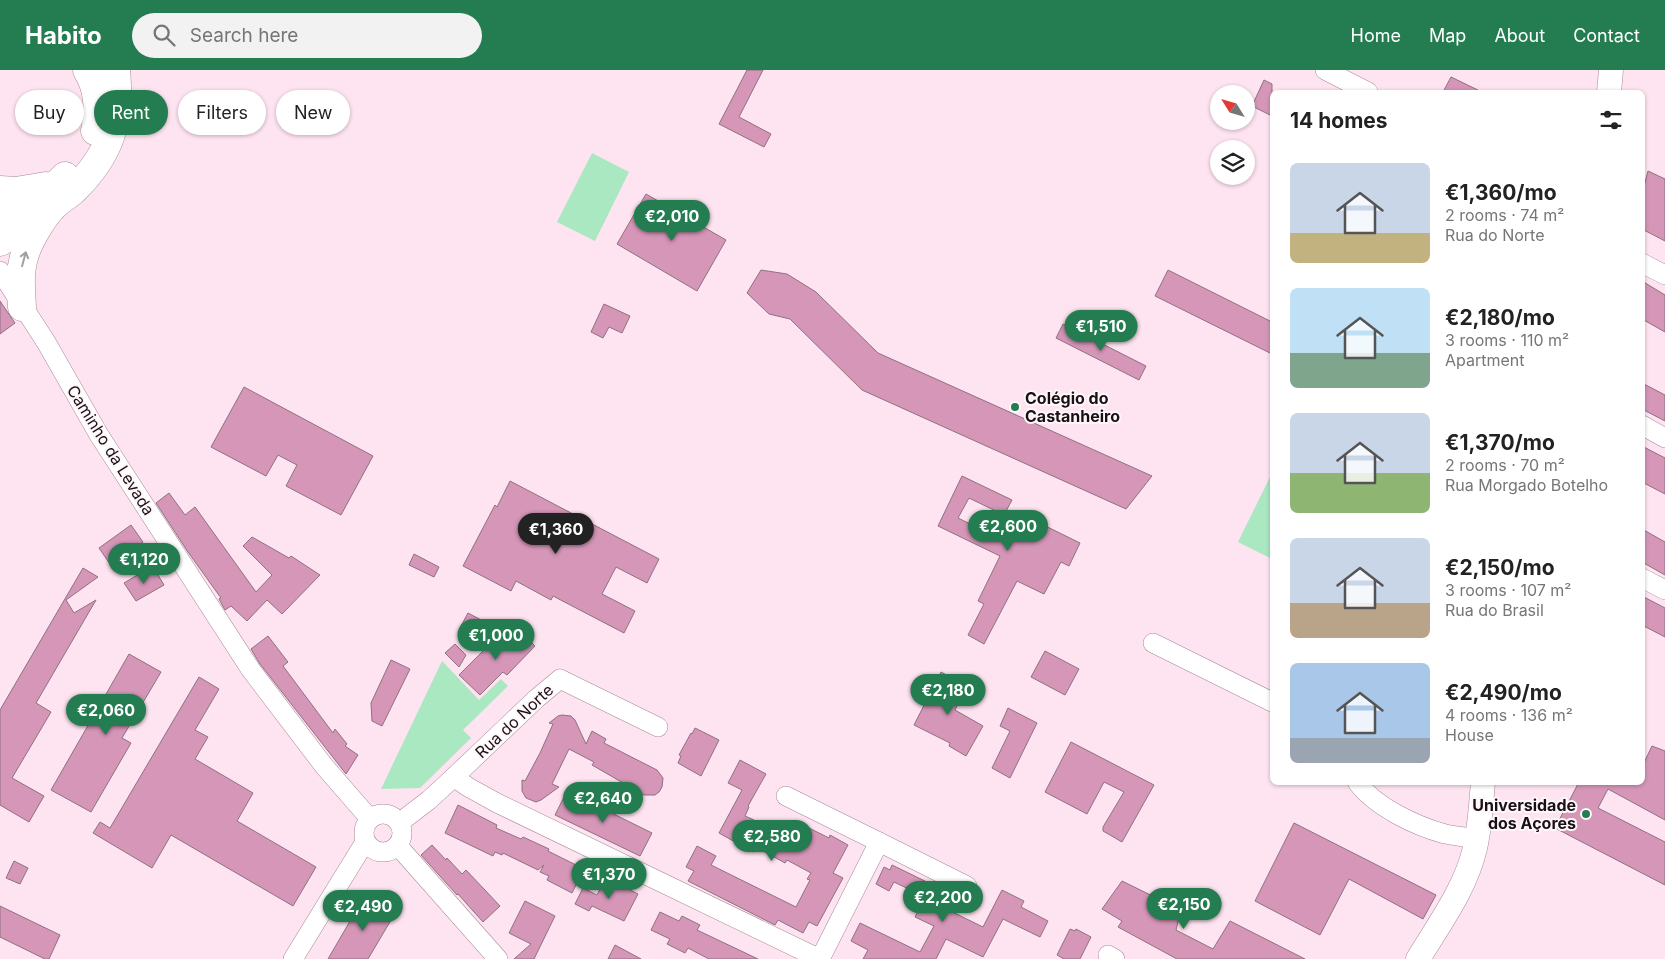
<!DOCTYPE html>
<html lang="en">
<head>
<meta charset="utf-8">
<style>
  body { margin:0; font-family:Inter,sans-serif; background:#f2f2f2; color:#222; height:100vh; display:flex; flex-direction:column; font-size:19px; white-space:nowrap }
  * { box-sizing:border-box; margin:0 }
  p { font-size:16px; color:#767676 }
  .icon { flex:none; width:28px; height:28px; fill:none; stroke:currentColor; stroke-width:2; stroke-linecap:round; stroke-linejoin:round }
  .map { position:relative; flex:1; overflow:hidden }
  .sheet { position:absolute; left:1270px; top:20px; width:375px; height:695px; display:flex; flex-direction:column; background:#fff; border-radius:8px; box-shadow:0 1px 4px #0004 }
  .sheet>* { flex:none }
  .banner { position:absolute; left:15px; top:20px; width:475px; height:45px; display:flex; gap:10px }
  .needle { width:32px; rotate:307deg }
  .buttons { position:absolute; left:1210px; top:15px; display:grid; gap:10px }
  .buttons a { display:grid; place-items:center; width:45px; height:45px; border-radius:50%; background:#fff; box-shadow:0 1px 4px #0004; font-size:25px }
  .price { position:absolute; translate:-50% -42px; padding:0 11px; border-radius:18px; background:#247d51; color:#fff; font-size:16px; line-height:32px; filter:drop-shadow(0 1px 2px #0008) }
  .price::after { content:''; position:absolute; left:50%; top:30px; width:15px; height:11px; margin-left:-8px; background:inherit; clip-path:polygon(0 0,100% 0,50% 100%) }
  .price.selected { background:#222; color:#fff }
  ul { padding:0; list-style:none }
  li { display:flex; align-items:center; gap:15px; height:125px; padding:0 20px }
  li span { display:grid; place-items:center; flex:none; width:140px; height:100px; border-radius:8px; color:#555 }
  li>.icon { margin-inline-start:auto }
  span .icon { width:60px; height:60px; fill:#fffc; stroke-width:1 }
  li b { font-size:21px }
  h2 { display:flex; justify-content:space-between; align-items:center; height:60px; padding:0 20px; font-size:21px }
  .pill { padding:0 18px; border-radius:22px; background:#fff; box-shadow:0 1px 4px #0004; font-size:18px; line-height:45px }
  .pill.selected { background:#247d51; color:#fff }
  header { display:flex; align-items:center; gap:30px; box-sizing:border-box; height:70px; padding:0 25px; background:#247d51; color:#fff }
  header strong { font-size:24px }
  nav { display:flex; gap:28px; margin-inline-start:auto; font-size:18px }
  .search { width:350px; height:45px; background:#f2f2f2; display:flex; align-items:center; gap:12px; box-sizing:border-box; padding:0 18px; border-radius:28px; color:#767676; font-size:19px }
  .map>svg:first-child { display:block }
  .green { fill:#aae8c2 }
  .building { fill:#d596b8; stroke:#8f7181 }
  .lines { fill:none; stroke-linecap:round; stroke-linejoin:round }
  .minor-casing { stroke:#a78998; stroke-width:20 }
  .major-casing { stroke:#a78998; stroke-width:25 }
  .highway-casing { stroke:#a78998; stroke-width:29 }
  .minor { stroke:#fff; stroke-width:19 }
  .major { stroke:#fff; stroke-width:24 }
  .highway { stroke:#fff; stroke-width:28 }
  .oneway { stroke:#a39fa1 }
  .poi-dot { fill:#247d51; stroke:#fdf7fa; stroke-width:2 }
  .labels { text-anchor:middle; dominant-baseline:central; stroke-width:4; stroke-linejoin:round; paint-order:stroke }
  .poi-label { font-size:16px; font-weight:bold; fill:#1a0f15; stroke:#fdf7fa; text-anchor:start }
  .street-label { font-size:16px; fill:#1a0f15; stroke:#fdf7fa }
</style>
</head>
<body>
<header>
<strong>Habito</strong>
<div class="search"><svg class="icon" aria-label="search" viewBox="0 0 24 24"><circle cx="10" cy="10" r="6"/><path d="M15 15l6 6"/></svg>Search here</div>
<nav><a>Home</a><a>Map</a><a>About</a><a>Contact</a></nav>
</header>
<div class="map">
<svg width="1665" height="889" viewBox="0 0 1665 889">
  <rect width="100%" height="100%" fill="#fee3f0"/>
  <g class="green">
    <polygon points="592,83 629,102 595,171 557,152"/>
    <polygon points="1272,403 1272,489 1238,472"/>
    <polygon points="442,591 479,630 501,609 508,616 463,660 471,668 420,718 381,719"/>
  </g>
  <g class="building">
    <polygon points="747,0 763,0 739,47 771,64 764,77 719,54"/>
    <polygon points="1451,7 1482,22 1443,22"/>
    <polygon points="1264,10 1272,14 1272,46 1252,36"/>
    <polygon points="1648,101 1665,109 1665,171 1642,159 1642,124"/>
    <polygon points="646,124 726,170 697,221 617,174"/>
    <polygon points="761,200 787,204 816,222 878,283 1152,406 1126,439 862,320 790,249 769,244 747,223"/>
    <polygon points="1168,200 1272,252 1272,284 1155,226"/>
    <polygon points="1642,211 1665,225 1665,262 1642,249"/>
    <polygon points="0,231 15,253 0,264"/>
    <polygon points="604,234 630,246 622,263 609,257 603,268 591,262"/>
    <polygon points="1063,254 1146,296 1139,310 1056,268"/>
    <polygon points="1642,313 1665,325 1665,351 1642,339"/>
    <polygon points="244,317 373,386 341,445 286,416 297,395 278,385 266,406 211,377"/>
    <polygon points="1642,376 1665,388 1665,424 1642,412"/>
    <polygon points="962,406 1012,430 1004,445 969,428 958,448 1007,472 1021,444 1080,473 1069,496 1061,492 1044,524 1017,511 984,574 968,565 984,534 978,531 1000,486 938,456"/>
    <polygon points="510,411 659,489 647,513 616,497 602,524 635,541 624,563 553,526 551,530 516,511 511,521 463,496 495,435 497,437"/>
    <polygon points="169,423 185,445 195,437 256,522 272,505 243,476 252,467 289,488 291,486 320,505 282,544 267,530 247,551 231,536 225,540 219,529 221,528 188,482 156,433"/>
    <polygon points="131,455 143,472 124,485 126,488 112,497 99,478"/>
    <polygon points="1642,459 1665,472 1665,505 1642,492"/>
    <polygon points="414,484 439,497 434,507 409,495"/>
    <polygon points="83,498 98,507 66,530 74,543 96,530 36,633 51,642 12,708 44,726 29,752 0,735 0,640"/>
    <polygon points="155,500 164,515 136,531 124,513 139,504 141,509"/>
    <polygon points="1642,526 1665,538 1665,567 1642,555"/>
    <polygon points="468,543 485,552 477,565 461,556"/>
    <polygon points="502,562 512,571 521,562 535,576 507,605 503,602 480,625 459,605"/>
    <polygon points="268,566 288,592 283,596 333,663 335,659 347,674 345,676 358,685 346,704 260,594 251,579"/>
    <polygon points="455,574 466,585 459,597 445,583"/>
    <polygon points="1045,581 1079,599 1065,625 1031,607"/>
    <polygon points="129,584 161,602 122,668 131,673 91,742 51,720"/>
    <polygon points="391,590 410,599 382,656 372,651 371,633"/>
    <polygon points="941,602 967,616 955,640 983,656 966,686 949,676 950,673 914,655"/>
    <polygon points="199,607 219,619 195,660 208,667 195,689 253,723 237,751 316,797 293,836 171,765 152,798 93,763 100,752 110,758"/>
    <polygon points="1008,638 1037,653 1010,708 992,698 1010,661 1000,656"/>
    <polygon points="562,645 571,646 575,650 586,674 592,661 606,669 604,673 657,700 663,708 662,717 659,722 655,725 644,725 592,695 594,692 569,679 552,714 559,717 541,730 536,732 526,728 522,721 522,710 525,711 540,683 553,654 549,653 558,646"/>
    <polygon points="695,658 719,670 701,706 678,693 681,686 679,685 691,663 692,664"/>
    <polygon points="1071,672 1154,715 1122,772 1103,761 1103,757 1124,722 1104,712 1087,744 1045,722"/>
    <polygon points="1652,676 1665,681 1665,750 1608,719 1598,738 1665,772 1665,815 1555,758 1579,712 1642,712 1642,697"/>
    <polygon points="740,690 766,704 748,736 749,737 745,746 754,750 753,752 776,764 781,756 800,766 805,756 829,768 830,765 848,775 833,803 843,808 817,856 809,852 803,863 778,850 775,855 688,811 694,801 686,797 697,776 716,786 711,795 796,837 810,810 807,809 811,803 787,790 785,793 756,777 753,782 719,763 742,720 728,713"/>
    <polygon points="567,721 652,763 640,786 555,745"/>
    <polygon points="458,735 497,755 496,758 521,769 523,767 549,779 548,781 584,799 572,823 547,810 549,806 540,802 544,795 538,800 503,783 502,785 495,782 493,786 445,763"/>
    <polygon points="1294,753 1436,825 1423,849 1349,809 1320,865 1255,831"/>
    <polygon points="432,775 446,790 447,788 462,804 466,800 500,836 483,852 458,824 457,825 421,785"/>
    <polygon points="14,791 28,798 20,814 6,808"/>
    <polygon points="892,795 931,814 924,828 983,857 1002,820 1024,831 1021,837 1048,851 1040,867 1003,849 983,887 946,869 936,889 863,889 868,880 851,871 860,853 920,882 934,856 915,847 918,841 908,836 915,822 894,812 889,821 876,814 884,797 890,800"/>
    <polygon points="606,808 638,824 624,851 592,836 589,841 575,834 583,818 597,825"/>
    <polygon points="1122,811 1181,840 1176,860 1213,879 1230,851 1305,889 1177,889 1118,857 1122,851 1102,839"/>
    <polygon points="364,827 394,845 368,889 328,889"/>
    <polygon points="525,831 555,846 534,889 514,889 531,874 509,863"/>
    <polygon points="0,836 60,865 49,889 45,889 0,867"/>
    <polygon points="660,842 679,851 682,846 700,855 697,860 758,889 709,889 688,878 685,883 667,874 670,869 651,860"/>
    <polygon points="1070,859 1075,861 1076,859 1091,867 1080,889 1064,889 1057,885"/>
    <polygon points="615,875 641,889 608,889"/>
  </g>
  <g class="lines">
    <g class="minor-casing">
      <g id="minor">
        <polyline points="1325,0 1368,22"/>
        <polyline points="1642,193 1665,205"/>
        <polyline points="0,201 46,272 99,365 251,600 324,696 370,749"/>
        <polyline points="1642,355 1665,368"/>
        <polyline points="1642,508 1665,520"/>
        <polyline points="1153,573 1272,632"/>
        <polyline points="454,707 536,629 560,609 658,657"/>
        <path d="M 1357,712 C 1375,737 1416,756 1445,764 C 1455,766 1466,767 1476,769"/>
        <polyline points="786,726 879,772 820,889"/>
        <circle cx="383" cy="763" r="19"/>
        <polyline points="399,753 429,730 454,707 468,717 497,733 820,889"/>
        <polyline points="879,772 967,816"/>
        <polyline points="398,776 498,889"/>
        <polyline points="1108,885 1115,889"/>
        <polyline points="293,889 365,772"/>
      </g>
    </g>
    <g class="major-casing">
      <g id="major">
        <polyline points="1609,22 1611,0"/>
        <path d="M 1418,889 C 1439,854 1466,818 1475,778 C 1480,757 1481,734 1483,712"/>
      </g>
    </g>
    <g class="highway-casing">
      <g id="highway">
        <path d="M 87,0 C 99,20 99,39 95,61"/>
        <polyline points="0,120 16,121 46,116"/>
        <polyline points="0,149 57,114 65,106"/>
        <polyline points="0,172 42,144"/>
        <path d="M 22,237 C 21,219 19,201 25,184 C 29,171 43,147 52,138 C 58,131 66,127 73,121 C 110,85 121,52 116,0"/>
      </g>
    </g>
    <use href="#minor" class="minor"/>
    <use href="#major" class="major"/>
    <use href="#highway" class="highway"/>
  </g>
  <defs><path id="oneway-shaft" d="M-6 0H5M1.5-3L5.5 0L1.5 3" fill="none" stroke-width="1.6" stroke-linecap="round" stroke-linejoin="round" transform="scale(1.25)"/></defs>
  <use class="oneway" href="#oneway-shaft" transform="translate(24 189) rotate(-75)"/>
  <g class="poi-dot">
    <circle cx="1015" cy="337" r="5"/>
    <circle cx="1586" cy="744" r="5"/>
  </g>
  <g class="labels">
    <g class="poi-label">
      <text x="1025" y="328">Colégio do<tspan x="1025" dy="18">Castanheiro</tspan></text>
      <text x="1576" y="735" text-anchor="end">Universidade<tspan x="1576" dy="18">dos Açores</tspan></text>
    </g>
    <g class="street-label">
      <text transform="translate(111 380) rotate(58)">Caminho da Levada</text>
      <text transform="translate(514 651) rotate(-43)">Rua do Norte</text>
    </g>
  </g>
</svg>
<div class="buttons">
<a><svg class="needle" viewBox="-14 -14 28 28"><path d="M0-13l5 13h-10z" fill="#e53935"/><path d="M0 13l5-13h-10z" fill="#767676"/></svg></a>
<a><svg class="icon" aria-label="layers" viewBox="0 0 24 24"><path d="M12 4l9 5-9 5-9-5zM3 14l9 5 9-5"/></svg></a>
</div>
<b class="price" style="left:672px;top:172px">€2,010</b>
<b class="price" style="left:1101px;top:282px">€1,510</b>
<b class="price" style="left:1008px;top:482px">€2,600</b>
<b class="price selected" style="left:556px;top:485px">€1,360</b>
<b class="price" style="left:144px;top:515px">€1,120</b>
<b class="price" style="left:496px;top:591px">€1,000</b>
<b class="price" style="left:948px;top:646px">€2,180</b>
<b class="price" style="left:106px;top:666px">€2,060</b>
<b class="price" style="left:603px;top:754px">€2,640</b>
<b class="price" style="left:772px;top:792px">€2,580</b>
<b class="price" style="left:609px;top:830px">€1,370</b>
<b class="price" style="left:943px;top:853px">€2,200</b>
<b class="price" style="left:1184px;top:860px">€2,150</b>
<b class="price" style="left:363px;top:862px">€2,490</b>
<div class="banner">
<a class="pill">Buy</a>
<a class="pill selected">Rent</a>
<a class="pill">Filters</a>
<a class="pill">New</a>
</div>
<section class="sheet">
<h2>14 homes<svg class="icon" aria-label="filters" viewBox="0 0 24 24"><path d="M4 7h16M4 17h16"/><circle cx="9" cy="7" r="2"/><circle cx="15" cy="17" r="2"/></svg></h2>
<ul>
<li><span style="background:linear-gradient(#c9d6e8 70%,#c2b280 0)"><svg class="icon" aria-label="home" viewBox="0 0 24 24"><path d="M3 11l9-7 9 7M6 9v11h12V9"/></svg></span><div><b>€1,360/mo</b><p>2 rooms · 74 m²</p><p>Rua do Norte</p></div></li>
<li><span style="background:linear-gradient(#bfe0f5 65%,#7fa58c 0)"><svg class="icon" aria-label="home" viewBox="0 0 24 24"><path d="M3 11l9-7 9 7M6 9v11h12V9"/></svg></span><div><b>€2,180/mo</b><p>3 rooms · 110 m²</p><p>Apartment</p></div></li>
<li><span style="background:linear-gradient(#c9d6e8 60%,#8fb573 0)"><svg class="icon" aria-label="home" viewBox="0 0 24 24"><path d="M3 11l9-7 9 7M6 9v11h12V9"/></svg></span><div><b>€1,370/mo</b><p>2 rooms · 70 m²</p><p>Rua Morgado Botelho</p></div></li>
<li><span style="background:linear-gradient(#c9d6e8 65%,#b9a48a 0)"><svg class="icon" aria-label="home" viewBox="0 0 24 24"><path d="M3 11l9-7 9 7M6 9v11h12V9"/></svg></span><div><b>€2,150/mo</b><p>3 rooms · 107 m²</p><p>Rua do Brasil</p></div></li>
<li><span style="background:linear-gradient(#a9c7e8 75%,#9aa5b1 0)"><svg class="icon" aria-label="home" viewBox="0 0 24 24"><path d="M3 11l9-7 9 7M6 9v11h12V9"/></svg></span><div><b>€2,490/mo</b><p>4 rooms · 136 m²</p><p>House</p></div></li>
</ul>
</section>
</div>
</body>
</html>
